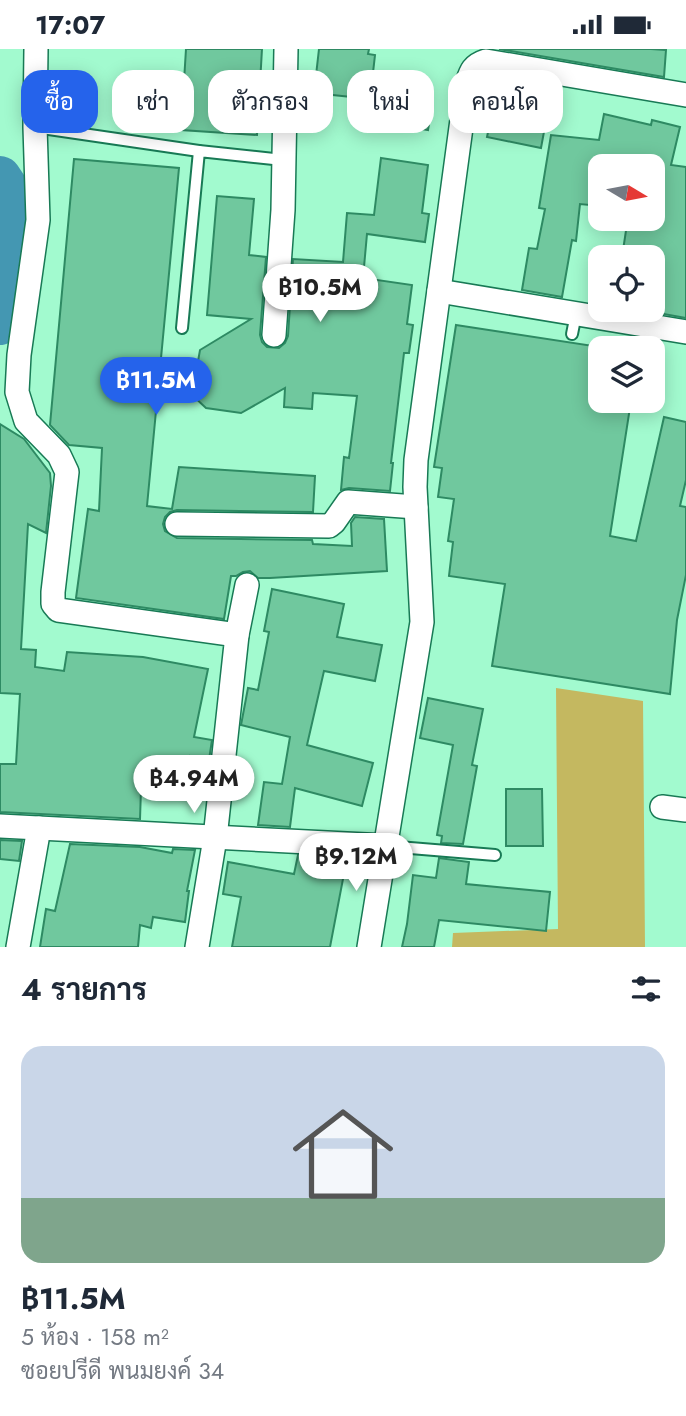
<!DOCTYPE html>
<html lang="th">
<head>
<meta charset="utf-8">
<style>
  body { margin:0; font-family:Jost,Sarabun,sans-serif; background:#f2f2f3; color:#1f2937; height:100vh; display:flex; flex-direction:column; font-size:26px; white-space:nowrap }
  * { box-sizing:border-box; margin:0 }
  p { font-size:23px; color:#747a83 }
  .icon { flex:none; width:38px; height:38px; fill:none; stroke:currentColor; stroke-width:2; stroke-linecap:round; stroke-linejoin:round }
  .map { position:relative; height:898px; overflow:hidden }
  .side { display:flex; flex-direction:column; background:#fff; flex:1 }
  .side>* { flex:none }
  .guide { position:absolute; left:21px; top:21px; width:644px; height:63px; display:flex; gap:14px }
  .needle { width:46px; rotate:100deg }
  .controls { position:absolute; left:588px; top:105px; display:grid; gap:14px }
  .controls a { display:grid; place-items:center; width:77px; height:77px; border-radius:14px; background:#fff; box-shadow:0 4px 18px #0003; font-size:35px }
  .price { position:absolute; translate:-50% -60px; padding:0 16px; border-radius:24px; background:#fff; color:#222; font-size:23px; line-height:46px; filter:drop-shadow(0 2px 4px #0008) }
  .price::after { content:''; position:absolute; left:50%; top:42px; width:21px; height:16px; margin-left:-10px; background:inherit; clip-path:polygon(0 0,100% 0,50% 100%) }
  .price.selected { background:#2563eb; color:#fff }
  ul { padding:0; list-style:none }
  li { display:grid; align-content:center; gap:14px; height:371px; padding:0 21px }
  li+li { border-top:2px solid #e0e1e3 }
  li span { display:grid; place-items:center; height:217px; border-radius:21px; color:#555 }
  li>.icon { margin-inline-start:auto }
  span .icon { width:126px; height:126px; fill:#fffc; stroke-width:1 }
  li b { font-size:30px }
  h2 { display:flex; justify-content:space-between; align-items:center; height:84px; padding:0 21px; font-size:30px }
  .pill { padding:0 24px; border-radius:21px; background:#fff; box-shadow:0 4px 18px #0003; font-size:24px; line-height:63px }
  .pill.selected { background:#2563eb; color:#fff }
  .status { display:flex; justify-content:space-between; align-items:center; height:49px; padding:0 35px; background:#fff; direction:ltr }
  .status svg { height:19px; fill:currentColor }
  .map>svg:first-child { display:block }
  .green { fill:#c4b860 }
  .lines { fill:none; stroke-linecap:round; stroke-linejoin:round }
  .river { stroke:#4497b2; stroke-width:42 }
  .building { fill:#70c89e; stroke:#2e8a63; stroke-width:2 }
  .service-casing { stroke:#187a55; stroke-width:14 }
  .minor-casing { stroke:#187a55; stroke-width:26 }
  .service { stroke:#fff; stroke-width:10 }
  .minor { stroke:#fff; stroke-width:23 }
</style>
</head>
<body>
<div class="status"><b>17:07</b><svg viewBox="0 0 49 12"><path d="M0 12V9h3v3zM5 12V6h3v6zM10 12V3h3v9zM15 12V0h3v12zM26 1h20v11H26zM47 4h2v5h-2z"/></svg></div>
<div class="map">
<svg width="686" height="898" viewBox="0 0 686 898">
  <rect width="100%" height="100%" fill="#a2facf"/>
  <polygon class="green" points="556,639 643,652 645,898 452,898 453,884 558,880"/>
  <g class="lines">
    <polyline class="river" points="0,128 20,158 0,275"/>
  </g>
  <g class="building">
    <polygon points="186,0 262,0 257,86 181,81"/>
    <polygon points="319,0 369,0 368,5 375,6 370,50 314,44"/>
    <polygon points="499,0 651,0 666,1 664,28"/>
    <polygon points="396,50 432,56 428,81 392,75"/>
    <polygon points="495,50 548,61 541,99 487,88"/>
    <polygon points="604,65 651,76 652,71 680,78 671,116 686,118 686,269 658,264 662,224 653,223 653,208 622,208 627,175 653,179 653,117 600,117 600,157 580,155 576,192 572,191 562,248 522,241 529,199 537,200 545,160 539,159 551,86 599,91"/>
    <polygon points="381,109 428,116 422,164 429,165 425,193 367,185 363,229 412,236 407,275 413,276 409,304 404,304 391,414 393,414 390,442 349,439 341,441 344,408 349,409 357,347 313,344 312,360 284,358 285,339 241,364 206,359 192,346 200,301 251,270 207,266 217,147 254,150 249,206 266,208 260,286 262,293 267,298 279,299 285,294 288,287 293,210 343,213 347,164 374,166"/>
    <polygon points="74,110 179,119 147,457 172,460 179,418 315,427 313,463 177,461 170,463 165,468 163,475 165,482 177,489 312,491 313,495 352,497 351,474 355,468 384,470 387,522 270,529 258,529 250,522 243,523 236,527 231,527 224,570 76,549 88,460 99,462 102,399 69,396 50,376"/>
    <polygon points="456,276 600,298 600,352 631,352 610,487 636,492 664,368 686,373 686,431 680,457 686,458 686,526 677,571 670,645 492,617 505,535 449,527 453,493 448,492 454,450 438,448 442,419 434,418"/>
    <polygon points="0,375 24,390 50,424 51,437 46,484 28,475 21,600 36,601 35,618 64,622 67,603 143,608 208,620 194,688 212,691 209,711 190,707 183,748 141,740 140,770 0,763 0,715 16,715 20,645 0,644"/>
    <polygon points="272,540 344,555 337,588 382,596 375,632 324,622 307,696 373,714 362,757 295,739 290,778 258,776 264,733 282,735 290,688 241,676 248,639 258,641 269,583 264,582"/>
    <polygon points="428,649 483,660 472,716 477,717 463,795 441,794 442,787 437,786 453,696 420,689"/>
    <polygon points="506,740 542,740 543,797 506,797"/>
    <polygon points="0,791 22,792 19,812 0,810"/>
    <polygon points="70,795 140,798 172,804 173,800 195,801 187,842 189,842 185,873 153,868 151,879 140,876 138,898 40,898 46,860 55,862"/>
    <polygon points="298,806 347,809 330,898 232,898 241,848 223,845 228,813 294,825"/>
    <polygon points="439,809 469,813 466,835 550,843 546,882 439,871 434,898 402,898 407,875 413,826 436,829"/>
  </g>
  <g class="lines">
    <g class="service-casing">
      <g id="service">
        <polyline points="284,63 306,61"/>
        <polyline points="35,78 199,102"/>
        <polyline points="182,279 199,102 283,111"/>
        <polyline points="572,285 576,265"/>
        <polyline points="386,797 495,806"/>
      </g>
    </g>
    <g class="minor-casing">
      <g id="minor">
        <polyline points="36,0 35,78 38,171 19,306 17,343 26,372 59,406 67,423 53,543 53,555 58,561 237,586 215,789 197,898"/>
        <polyline points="439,242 686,283"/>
        <polyline points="274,286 283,161 286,0"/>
        <polyline points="177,475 329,477 334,473 348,453 416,458"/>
        <polyline points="237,586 247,536"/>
        <polyline points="662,758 686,761"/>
        <polyline points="0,777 386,797"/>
        <polyline points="18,898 39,779"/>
        <path d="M 369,898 L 422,573 L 415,438 L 416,411 L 467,34 C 471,22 473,16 486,12 L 686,46"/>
      </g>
    </g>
    <use href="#service" class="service"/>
    <use href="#minor" class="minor"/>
  </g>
</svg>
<div class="controls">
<a><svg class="needle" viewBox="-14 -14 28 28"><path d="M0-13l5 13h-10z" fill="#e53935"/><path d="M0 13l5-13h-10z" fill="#747a83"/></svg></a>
<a><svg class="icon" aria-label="locate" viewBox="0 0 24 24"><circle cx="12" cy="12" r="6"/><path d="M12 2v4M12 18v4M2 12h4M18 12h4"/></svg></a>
<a><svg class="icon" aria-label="layers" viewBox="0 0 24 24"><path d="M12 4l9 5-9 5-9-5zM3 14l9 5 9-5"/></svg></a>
</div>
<b class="price" style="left:320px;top:275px">฿10.5M</b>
<b class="price selected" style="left:156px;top:368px">฿11.5M</b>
<b class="price" style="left:194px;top:766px">฿4.94M</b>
<b class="price" style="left:356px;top:844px">฿9.12M</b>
<div class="guide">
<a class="pill selected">ซื้อ</a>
<a class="pill">เช่า</a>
<a class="pill">ตัวกรอง</a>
<a class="pill">ใหม่</a>
<a class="pill">คอนโด</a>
</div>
</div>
<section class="side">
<h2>4 รายการ<svg class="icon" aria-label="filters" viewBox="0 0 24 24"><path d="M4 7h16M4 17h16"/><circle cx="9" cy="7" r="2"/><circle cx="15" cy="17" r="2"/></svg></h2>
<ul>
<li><span style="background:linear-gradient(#c9d6e8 70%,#7fa58c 0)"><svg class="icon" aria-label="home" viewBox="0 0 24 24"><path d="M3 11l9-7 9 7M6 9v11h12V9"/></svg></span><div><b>฿11.5M</b><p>5 ห้อง · 158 m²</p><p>ซอยปรีดี พนมยงค์ 34</p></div></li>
</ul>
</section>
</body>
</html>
